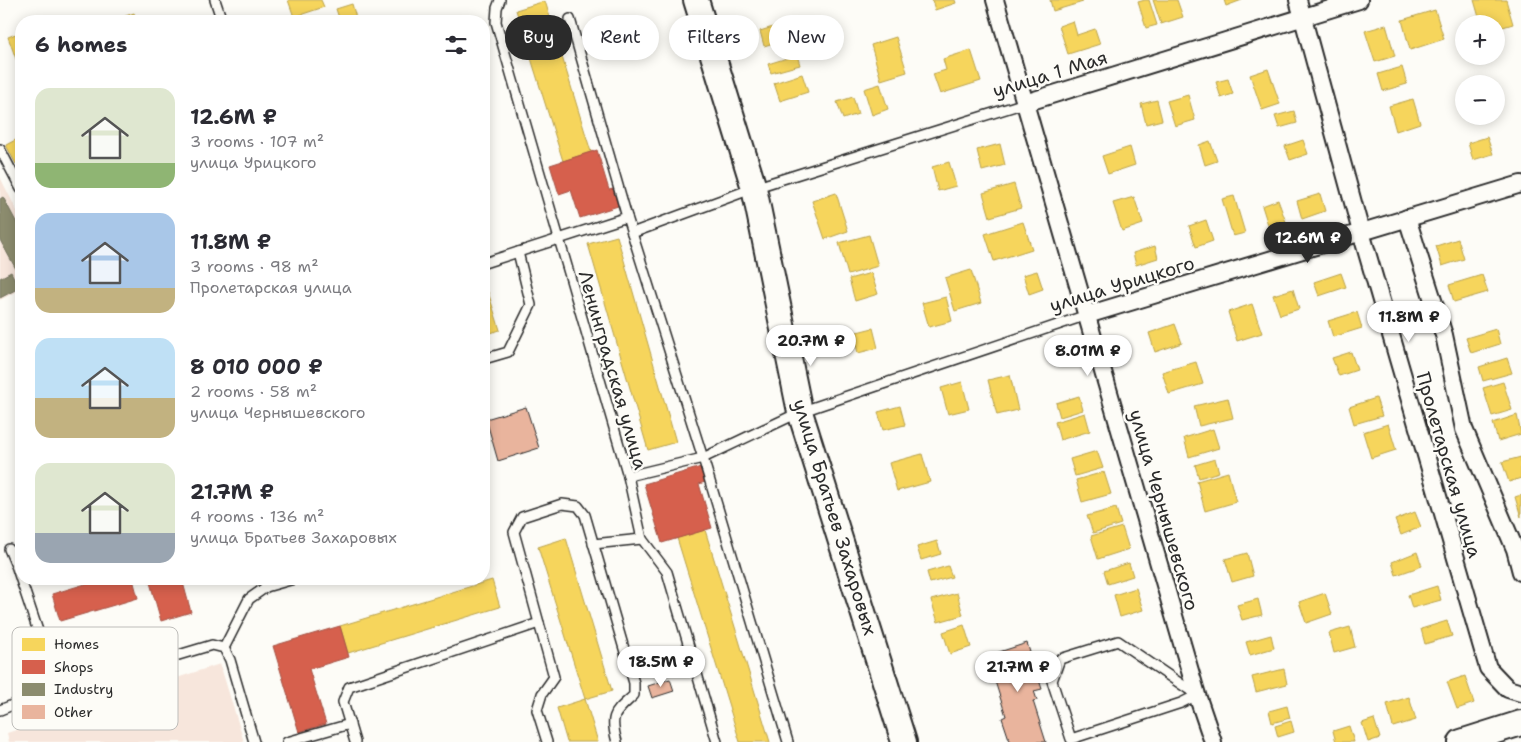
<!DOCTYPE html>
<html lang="en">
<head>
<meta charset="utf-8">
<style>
  body { margin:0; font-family:"Shantell Sans",sans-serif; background:#f7f7f7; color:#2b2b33; height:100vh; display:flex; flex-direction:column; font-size:19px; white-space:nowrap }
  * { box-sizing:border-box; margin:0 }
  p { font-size:16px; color:#7c7c81 }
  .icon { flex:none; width:28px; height:28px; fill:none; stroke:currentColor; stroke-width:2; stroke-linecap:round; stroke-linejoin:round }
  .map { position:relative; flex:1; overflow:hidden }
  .side { position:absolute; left:15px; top:15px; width:475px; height:570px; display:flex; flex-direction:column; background:#fff; border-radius:20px; box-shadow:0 2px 12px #0003 }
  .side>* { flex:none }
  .top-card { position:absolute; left:505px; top:15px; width:475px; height:45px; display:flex; gap:10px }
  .fabs { position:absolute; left:1455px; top:15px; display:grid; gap:10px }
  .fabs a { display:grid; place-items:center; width:50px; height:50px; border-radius:50%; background:#fff; box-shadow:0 2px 12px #0003; font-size:25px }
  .price { position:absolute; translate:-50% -42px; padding:0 11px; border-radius:18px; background:#fff; color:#222; font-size:16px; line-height:32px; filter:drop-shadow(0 1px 2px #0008) }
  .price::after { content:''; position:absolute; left:50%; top:30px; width:15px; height:11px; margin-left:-8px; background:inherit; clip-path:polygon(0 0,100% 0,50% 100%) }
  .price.current { background:#2b2b2b; color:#fff }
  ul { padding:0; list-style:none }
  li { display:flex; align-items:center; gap:15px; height:125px; padding:0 20px }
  li span { display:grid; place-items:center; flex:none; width:140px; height:100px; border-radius:15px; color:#555 }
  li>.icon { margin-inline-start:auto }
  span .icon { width:60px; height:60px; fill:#fffc; stroke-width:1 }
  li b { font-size:21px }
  h2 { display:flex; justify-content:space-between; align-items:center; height:60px; padding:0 20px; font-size:21px }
  .pill { padding:0 18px; border-radius:22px; background:#fff; box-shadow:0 2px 12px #0003; font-size:18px; line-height:45px }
  .pill.current { background:#2b2b2b; color:#fff }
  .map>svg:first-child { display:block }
  .built { fill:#f7e6dc }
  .homes { fill:#f6d55c; stroke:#b9a24d }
  .shops { fill:#d6604d; stroke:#a35043 }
  .industry { fill:#8c8c6e; stroke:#6f6f5a }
  .building { fill:#e9b49d; stroke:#2b2b2b }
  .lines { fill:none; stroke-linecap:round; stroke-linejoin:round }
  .service-casing { stroke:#2b2b2b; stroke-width:12 }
  .minor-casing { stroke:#2b2b2b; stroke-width:20 }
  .secondary-casing { stroke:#2b2b2b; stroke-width:28 }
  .service { stroke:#fdfcf7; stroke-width:9 }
  .minor { stroke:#fdfcf7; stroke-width:16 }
  .secondary { stroke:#fdfcf7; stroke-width:24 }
  .labels { text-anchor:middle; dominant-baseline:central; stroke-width:5; stroke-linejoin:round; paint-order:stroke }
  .street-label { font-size:19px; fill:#2b2b2b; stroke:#fdfcf7 }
  .key { fill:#fdfcf7; stroke:#bebdba; stroke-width:1 }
  .key-label { font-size:14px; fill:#2b2b2b }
</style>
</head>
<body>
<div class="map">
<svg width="1521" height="742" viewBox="0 0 1521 742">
  <rect width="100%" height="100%" fill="#fdfcf7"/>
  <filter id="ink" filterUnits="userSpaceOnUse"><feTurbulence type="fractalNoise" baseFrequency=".02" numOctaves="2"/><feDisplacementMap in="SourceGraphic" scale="10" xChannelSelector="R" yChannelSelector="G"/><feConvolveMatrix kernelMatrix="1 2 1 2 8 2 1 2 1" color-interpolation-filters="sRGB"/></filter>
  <g filter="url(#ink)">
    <g class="built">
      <polygon points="0,177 21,219 21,289 0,300"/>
      <polygon points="220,664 244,742 9,742 7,733"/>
    </g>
    <g class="homes">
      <polygon points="288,0 321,0 324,7 294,17"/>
      <polygon points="932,0 955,0 956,3 935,10"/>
      <polygon points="1050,0 1082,0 1083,2 1053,11"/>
      <polygon points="1145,0 1149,0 1157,25 1146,28 1138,2"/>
      <polygon points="1153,0 1177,0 1183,17 1161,24"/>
      <polygon points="1224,0 1242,0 1226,6"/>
      <polygon points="1474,0 1506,0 1513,24 1496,29 1496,24 1481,24"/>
      <polygon points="545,1 591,152 563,161 516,10"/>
      <polygon points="352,4 357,21 340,21 336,9"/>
      <polygon points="1435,10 1444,39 1410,50 1402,20"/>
      <polygon points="134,13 137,21 112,21"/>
      <polygon points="1073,21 1077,35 1095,29 1100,44 1068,54 1059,26"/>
      <polygon points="786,23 790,38 764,46 760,31"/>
      <polygon points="1386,25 1395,56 1375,62 1365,31"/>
      <polygon points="21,32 21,69 20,70 8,37"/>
      <polygon points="896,37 907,72 881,80 871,45"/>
      <polygon points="971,50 981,81 940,94 933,74 946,70 943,59"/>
      <polygon points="797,55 800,65 771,73 768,64"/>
      <polygon points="1402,67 1407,84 1383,91 1378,74"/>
      <polygon points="1268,69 1280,104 1262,110 1250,75"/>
      <polygon points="802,74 808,92 780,101 774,83"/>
      <polygon points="1228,79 1233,94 1221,98 1216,82"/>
      <polygon points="880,84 888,109 872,115 864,89"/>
      <polygon points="1188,95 1195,120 1175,126 1167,101"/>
      <polygon points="853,97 858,114 843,119 837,102"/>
      <polygon points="1413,99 1420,123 1396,131 1389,106"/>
      <polygon points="1157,100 1162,120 1146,124 1141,104"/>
      <polygon points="1294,111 1297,123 1279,128 1275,116"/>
      <polygon points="21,137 21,161 16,164 6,145"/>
      <polygon points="1487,137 1493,154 1473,160 1468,143"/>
      <polygon points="1303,140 1308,154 1290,160 1285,146"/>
      <polygon points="1210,141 1217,161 1205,165 1199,145"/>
      <polygon points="1000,144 1005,165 982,171 977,150"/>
      <polygon points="1130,147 1135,165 1108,174 1102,156"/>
      <polygon points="949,162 956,186 938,191 932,167"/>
      <polygon points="1014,184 1021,208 990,217 983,193"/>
      <polygon points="836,193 848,231 825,239 812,201"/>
      <polygon points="1320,194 1325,211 1302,219 1297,201"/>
      <polygon points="484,195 490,218 484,220"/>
      <polygon points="1234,196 1245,233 1233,236 1222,199"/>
      <polygon points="1134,197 1143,224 1122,231 1113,203"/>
      <polygon points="1278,200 1286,222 1269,228 1262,206"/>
      <polygon points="1206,220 1213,241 1196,247 1189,226"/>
      <polygon points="1023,222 1032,249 994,261 985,234"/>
      <polygon points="869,235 878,266 848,275 839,243"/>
      <polygon points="617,236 676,442 648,450 588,244"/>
      <polygon points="1458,239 1464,259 1442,266 1436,246"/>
      <polygon points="1155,246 1158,258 1136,265 1133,253"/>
      <polygon points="971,270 981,303 955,311 945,278"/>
      <polygon points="1037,271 1043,289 1029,294 1023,275"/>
      <polygon points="871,273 878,294 855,301 849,279"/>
      <polygon points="1341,273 1346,287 1319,296 1314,282"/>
      <polygon points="1482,275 1488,292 1454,302 1449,285"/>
      <polygon points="1293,289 1299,309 1280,315 1273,295"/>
      <polygon points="488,292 500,330 484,335 484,293"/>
      <polygon points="946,297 952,321 929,327 922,303"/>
      <polygon points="1252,304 1262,333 1237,341 1228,312"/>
      <polygon points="1357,312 1362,328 1333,337 1328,321"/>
      <polygon points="1175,324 1182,343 1155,352 1149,333"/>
      <polygon points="873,328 878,348 858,353 853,333"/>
      <polygon points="1496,329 1500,344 1471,353 1466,338"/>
      <polygon points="1351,352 1357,370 1339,376 1332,358"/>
      <polygon points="1507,358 1512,373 1483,381 1479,367"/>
      <polygon points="1196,362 1203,384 1169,394 1162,372"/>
      <polygon points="1010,375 1018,410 997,415 988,380"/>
      <polygon points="962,382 969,409 948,414 941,388"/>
      <polygon points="1503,382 1512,410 1492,416 1483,388"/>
      <polygon points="1079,396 1083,410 1060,417 1056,403"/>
      <polygon points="1228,398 1233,418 1199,426 1194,406"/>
      <polygon points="1376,398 1382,416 1354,424 1349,407"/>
      <polygon points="900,406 905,425 883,430 878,412"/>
      <polygon points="1085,413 1090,431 1060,440 1055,422"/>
      <polygon points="1517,415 1521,434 1498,441 1493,423"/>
      <polygon points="1388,424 1396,450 1371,458 1363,432"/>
      <polygon points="1213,429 1219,448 1189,457 1184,438"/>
      <polygon points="1097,451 1103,468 1075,476 1070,459"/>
      <polygon points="922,454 930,482 897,491 889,463"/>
      <polygon points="1521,457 1521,478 1509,482 1502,462"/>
      <polygon points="1215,459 1219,472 1199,478 1195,465"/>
      <polygon points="1104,472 1111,494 1082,502 1076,480"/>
      <polygon points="1228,472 1236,502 1205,511 1197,481"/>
      <polygon points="1521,495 1521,517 1515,497"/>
      <polygon points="1116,508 1121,524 1093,533 1087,516"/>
      <polygon points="1415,512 1421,527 1401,535 1395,520"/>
      <polygon points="1122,527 1129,549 1098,559 1091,536"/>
      <polygon points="705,530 731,614 770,742 740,742 677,538"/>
      <polygon points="566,538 612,691 585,699 538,547"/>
      <polygon points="937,541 941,554 921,560 917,547"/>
      <polygon points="1417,552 1422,566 1396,575 1392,562"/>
      <polygon points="1247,553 1253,576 1232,582 1225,559"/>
      <polygon points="1129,563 1133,576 1108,584 1104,571"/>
      <polygon points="948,566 952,577 930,583 927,572"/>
      <polygon points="492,580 500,607 348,653 340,626"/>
      <polygon points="1437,586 1441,600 1412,608 1408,595"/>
      <polygon points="1136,588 1143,610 1120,617 1114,595"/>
      <polygon points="957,593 963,615 938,622 931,600"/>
      <polygon points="1325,593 1332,614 1306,623 1299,602"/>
      <polygon points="1258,599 1262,615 1242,620 1237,605"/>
      <polygon points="1447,621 1452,636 1425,644 1421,629"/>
      <polygon points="964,625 971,647 950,654 943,632"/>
      <polygon points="1350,627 1355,647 1334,653 1329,633"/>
      <polygon points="1271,635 1274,648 1250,655 1246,642"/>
      <polygon points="1284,669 1287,684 1256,692 1252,677"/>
      <polygon points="1465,676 1474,703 1457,709 1447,682"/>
      <polygon points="1409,697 1416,720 1393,727 1387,704"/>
      <polygon points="585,699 598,742 567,742 557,708"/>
      <polygon points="1287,706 1290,718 1272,723 1269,711"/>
      <polygon points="1374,719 1380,738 1368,742 1362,723"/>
      <polygon points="1291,721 1294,732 1278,737 1275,726"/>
      <polygon points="1349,726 1354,742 1336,742 1333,731"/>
    </g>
    <g class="shops">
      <polygon points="597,150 609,190 613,189 618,206 580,218 571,190 559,194 550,165"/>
      <polygon points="701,467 705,482 699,484 712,528 662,543 644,484"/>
      <polygon points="102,579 133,579 138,598 60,621 52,594"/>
      <polygon points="149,579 182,579 191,612 161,621"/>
      <polygon points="340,626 349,657 309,669 326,724 299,732 273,646"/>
    </g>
    <g class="industry">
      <polygon points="3,197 21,231 21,278 0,240 0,199"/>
      <polygon points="11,272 19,288 0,298 0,278"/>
    </g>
    <g class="building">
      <polygon points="526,407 539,448 498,461 486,419"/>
      <polygon points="1027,643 1042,689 1034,691 1037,700 1033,701 1046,742 1010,742 1002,718 1006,716 987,656"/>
      <polygon points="670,679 674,691 652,698 648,686"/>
    </g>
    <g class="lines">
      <g class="service-casing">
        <g id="service">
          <polyline points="215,0 222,21"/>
          <polyline points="500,0 497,8 496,22 628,476 642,539 667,572 717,742"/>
          <polyline points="0,149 21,189"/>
          <polyline points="627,217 703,458 788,742"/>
          <polyline points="632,233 754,188 1025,103"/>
          <polyline points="484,263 627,217 570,19"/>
          <polyline points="484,359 508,352 531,305 518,252"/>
          <polyline points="628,476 703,458 800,412 1087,315"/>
          <polyline points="593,544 642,539"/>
          <polyline points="9,549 17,568 58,691"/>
          <polyline points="264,579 266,587 294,579"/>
          <polyline points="539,623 554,677 542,694 537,710 547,742"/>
          <polygon points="1118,641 1197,695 1181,703 1071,739 1052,681 1060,659"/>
          <polyline points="224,648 249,599 266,587"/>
          <polyline points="0,710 15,704 212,645 224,648 230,660 254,742"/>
          <polyline points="287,742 350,724"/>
          <path d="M 355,742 L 343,702 L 349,687 L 539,623 L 514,532 L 522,517 L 562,504 L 578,506 L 585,515 L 634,683 L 634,695 C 615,713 609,714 617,742"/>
        </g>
      </g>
      <g class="minor-casing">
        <g id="minor">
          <polyline points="995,0 1197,695 1213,742"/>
          <polyline points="1298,0 1361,232 1488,668 1508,689 1521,693"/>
          <polyline points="1025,103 1359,0"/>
          <polyline points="1407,218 1444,335 1464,429 1515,549 1521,572"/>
          <polyline points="1087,315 1521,184"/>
        </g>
      </g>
      <g class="secondary-casing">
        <g id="secondary">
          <polyline points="696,0 754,188 800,412 904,742"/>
          <polyline points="1461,742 1521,723"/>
        </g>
      </g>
      <use href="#service" class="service"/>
      <use href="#minor" class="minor"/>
      <use href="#secondary" class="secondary"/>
    </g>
  </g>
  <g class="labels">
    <g class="street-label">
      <text transform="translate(1050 74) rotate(-17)">улица 1 Мая</text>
      <text transform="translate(1122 284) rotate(-17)">улица Урицкого</text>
      <text transform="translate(613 370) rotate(74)">Ленинградская улица</text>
      <text transform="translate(1449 465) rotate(74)">Пролетарская улица</text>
      <text transform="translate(1164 510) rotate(74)">улица Чернышевского</text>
      <text transform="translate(835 517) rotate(73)">улица Братьев Захаровых</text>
    </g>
  </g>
  <rect x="12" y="627" width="166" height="103" rx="8" class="key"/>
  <rect x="22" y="638" width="23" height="13" fill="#f6d55c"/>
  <rect x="22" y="660" width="23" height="14" fill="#d6604d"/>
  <rect x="22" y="683" width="23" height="13" fill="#8c8c6e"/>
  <rect x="22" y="705" width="23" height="14" fill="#e9b49d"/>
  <g class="key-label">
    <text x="54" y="649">Homes</text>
    <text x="54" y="672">Shops</text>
    <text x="54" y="694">Industry</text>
    <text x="54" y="717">Other</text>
  </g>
</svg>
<div class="fabs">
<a>+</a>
<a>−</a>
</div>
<b class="price current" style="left:1308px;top:264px">12.6M ₽</b>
<b class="price" style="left:1409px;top:343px">11.8M ₽</b>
<b class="price" style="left:811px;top:367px">20.7M ₽</b>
<b class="price" style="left:1088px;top:377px">8.01M ₽</b>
<b class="price" style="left:661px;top:688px">18.5M ₽</b>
<b class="price" style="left:1018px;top:693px">21.7M ₽</b>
<div class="top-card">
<a class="pill current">Buy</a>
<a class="pill">Rent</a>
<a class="pill">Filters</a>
<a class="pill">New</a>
</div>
<section class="side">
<h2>6 homes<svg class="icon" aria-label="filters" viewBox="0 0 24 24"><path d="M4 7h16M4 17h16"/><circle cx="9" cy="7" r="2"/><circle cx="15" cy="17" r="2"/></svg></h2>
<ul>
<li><span style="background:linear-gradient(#dfe7d0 75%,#8fb573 0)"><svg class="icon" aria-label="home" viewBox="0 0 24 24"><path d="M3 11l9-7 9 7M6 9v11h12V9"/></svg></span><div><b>12.6M ₽</b><p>3 rooms · 107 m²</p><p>улица Урицкого</p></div></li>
<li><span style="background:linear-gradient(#a9c7e8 75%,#c2b280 0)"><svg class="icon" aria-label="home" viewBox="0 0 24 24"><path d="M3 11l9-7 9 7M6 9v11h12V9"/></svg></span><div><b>11.8M ₽</b><p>3 rooms · 98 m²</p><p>Пролетарская улица</p></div></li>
<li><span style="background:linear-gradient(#bfe0f5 60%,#c2b280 0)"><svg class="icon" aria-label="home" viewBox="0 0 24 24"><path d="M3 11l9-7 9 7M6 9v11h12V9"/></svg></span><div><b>8 010 000 ₽</b><p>2 rooms · 58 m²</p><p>улица Чернышевского</p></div></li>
<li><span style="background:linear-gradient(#dfe7d0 70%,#9aa5b1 0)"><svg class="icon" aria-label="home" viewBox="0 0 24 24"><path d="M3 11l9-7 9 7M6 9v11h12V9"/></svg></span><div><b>21.7M ₽</b><p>4 rooms · 136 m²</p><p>улица Братьев Захаровых</p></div></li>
</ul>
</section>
</div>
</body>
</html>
